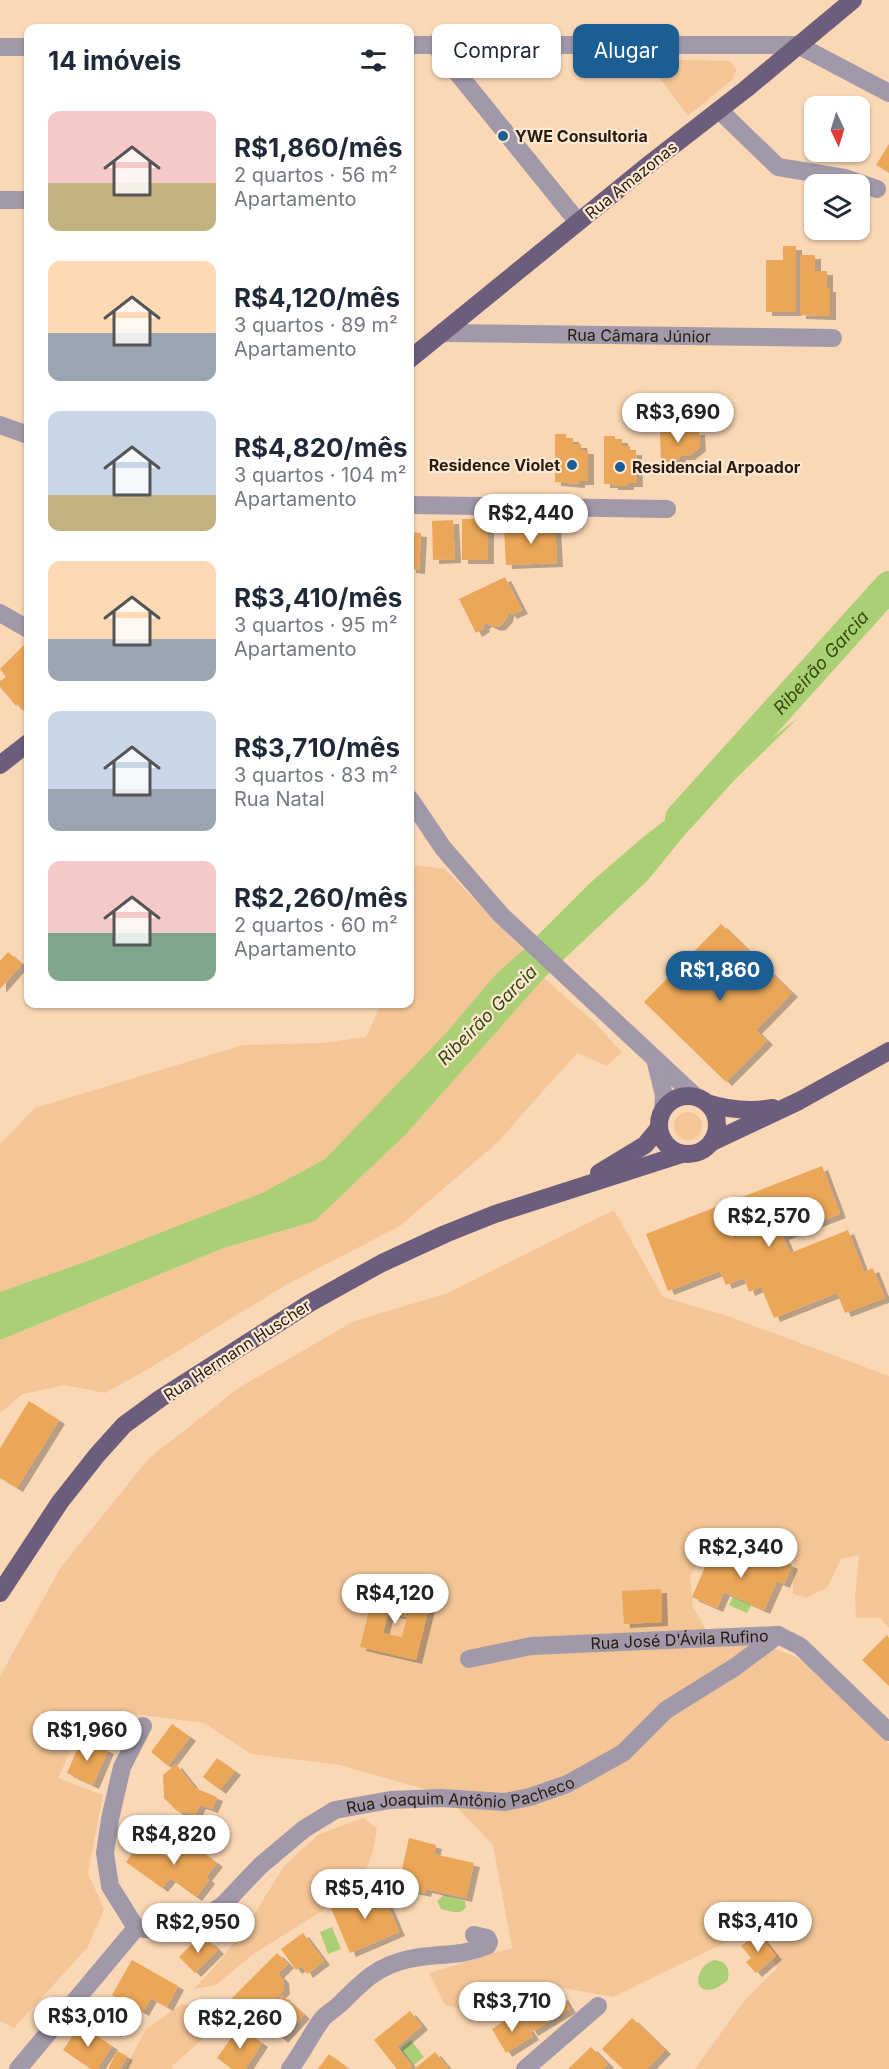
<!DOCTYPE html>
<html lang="pt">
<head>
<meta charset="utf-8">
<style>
  body { margin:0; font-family:Inter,sans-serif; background:#f6f6f7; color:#1f2937; height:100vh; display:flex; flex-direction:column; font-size:22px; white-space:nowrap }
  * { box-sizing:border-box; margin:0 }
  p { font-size:20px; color:#747a83 }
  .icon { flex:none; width:33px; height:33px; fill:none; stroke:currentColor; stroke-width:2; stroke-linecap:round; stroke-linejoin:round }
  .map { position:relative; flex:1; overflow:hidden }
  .drawer { position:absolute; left:24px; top:24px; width:390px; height:984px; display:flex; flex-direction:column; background:#fff; border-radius:12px; box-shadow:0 2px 4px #0004 }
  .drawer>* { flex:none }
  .top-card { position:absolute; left:432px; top:24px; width:366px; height:54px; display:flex; gap:12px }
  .needle { width:39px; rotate:176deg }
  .tools { position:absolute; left:804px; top:96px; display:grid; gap:12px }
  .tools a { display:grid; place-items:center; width:66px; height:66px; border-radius:12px; background:#fff; box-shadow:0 2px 4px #0004; font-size:30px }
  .price { position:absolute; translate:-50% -51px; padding:0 14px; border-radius:21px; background:#fff; color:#222; font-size:20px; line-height:39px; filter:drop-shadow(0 2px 3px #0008) }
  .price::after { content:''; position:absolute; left:50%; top:36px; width:18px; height:14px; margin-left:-9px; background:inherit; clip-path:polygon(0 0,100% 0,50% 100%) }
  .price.active { background:#1b5e93; color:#fff }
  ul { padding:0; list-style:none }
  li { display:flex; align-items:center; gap:18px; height:150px; padding:0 24px }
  li span { display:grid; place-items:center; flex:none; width:168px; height:120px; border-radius:12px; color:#555 }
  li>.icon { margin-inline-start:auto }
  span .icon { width:72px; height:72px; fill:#fffc; stroke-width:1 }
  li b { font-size:26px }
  h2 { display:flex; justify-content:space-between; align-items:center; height:72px; padding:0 24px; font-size:26px }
  .chip { padding:0 21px; border-radius:12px; background:#fff; box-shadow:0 2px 4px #0004; font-size:21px; line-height:54px }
  .chip.active { background:#1b5e93; color:#fff }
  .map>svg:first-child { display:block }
  .green { fill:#f4c697 }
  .water { fill:#aacf75 }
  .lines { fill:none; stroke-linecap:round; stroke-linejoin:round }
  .river { stroke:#aacf75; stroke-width:30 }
  .building { fill:#eba659; fill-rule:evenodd; filter:url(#shadow) }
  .minor { stroke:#a198aa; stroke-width:18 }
  .major { stroke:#6d5d7c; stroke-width:18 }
  .poi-dot { fill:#1b5e93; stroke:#fee8d3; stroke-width:2 }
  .labels { text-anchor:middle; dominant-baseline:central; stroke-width:4.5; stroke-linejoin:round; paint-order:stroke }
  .poi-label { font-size:16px; font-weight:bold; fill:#281b0e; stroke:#fee8d3; text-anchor:start }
  .street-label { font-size:16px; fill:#281b0e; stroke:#fee8d3 }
  .water-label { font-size:18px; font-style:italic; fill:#344a07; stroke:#fee8d3 }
</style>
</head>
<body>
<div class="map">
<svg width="889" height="2069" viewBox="0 0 889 2069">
  <defs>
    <filter id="shadow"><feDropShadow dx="6" dy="4" stdDeviation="0" flood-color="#0004"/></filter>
  </defs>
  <rect width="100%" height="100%" fill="#fbd8b5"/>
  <g class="green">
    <polygon points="645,59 730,61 737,70 733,79 688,116"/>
    <polygon points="417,865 445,869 523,950 496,974 445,1034 325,1159 262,1193 93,1259 0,1292 0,1144 35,1108 243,1045 322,1043 366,1037 381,1004 410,1004 410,872"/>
    <polygon points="544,978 593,1021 622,1052 607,1066 577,1053 496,1144 400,1226 286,1285 150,1368 105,1393 65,1385 23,1394 0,1413 0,1340 221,1249 315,1221 407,1133"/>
    <circle cx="688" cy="1126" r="14"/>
    <polygon points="614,1210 663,1297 728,1316 889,1376 889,1628 880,1618 856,1618 855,1597 859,1555 841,1559 827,1588 806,1598 793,1594 794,1560 736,1546 708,1548 690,1576 693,1607 712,1640 745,1638 794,1656 829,1678 869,1720 889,1744 889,2069 695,2069 744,2001 777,1968 753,1929 613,1997 547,1985 495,2017 445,2005 429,1973 512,1948 493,1845 445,1795 340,1765 251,1754 204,1723 135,1714 116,1740 75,1741 58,1778 103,1795 88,1873 104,1909 88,1947 14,2028 0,2021 0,1676 61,1567 149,1458 240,1387 354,1321 445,1294"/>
    <polygon points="363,1818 377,1828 373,1852 358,1888 252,1955 216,1985 194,1989 222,1958 251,1919 284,1866 319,1834"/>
    <polygon points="182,2004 209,2009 219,2025 174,2064 171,2069 125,2069 146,2029"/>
  </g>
  <g class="water">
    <polygon points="798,718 709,805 648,880 544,978 407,1133 315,1221 221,1249 0,1340 0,1292 93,1259 262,1193 325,1159 445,1034 496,974 523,950 590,883 642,838"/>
    <polygon points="733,1597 751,1605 747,1613 729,1605"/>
    <path d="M 444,1895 L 465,1901 L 466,1907 C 461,1916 450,1911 441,1909 L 437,1901 Z"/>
    <polygon points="332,1927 341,1949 328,1954 320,1932"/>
    <path d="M 714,1960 C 726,1961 730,1968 728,1980 C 695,2008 688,1969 714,1960 Z"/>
    <polygon points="411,2040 424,2057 414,2065 400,2049"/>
  </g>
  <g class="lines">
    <path class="river" id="s1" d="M 680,818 L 889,586"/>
  </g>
  <g class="building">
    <polygon points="889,144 889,172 876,165"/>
    <polygon points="783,246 796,246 796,312 766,312 766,260 783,260"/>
    <polygon points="800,255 815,255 815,271 827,271 827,288 830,288 830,316 800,315"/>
    <polygon points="682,428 682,431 699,431 700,447 689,456 680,456 680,460 672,460 672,465 661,465 660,429"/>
    <polygon points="555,434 566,434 566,438 573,438 573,444 581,444 581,450 588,450 588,481 579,481 579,484 555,482"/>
    <polygon points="604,436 615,436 615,439 622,439 622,446 630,446 630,451 636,451 637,483 628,483 628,486 612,486 612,484 604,484"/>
    <rect x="462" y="519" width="26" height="41"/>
    <polygon points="453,520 455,559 433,560 432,521"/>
    <polygon points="530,522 535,523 543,530 546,530 546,526 555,525 557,563 506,565 504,528 516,527 516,531 518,531 525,524"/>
    <polygon points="410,532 421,533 419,570 410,569"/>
    <polygon points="505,577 522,610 511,615 509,612 508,613 507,618 500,626 495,627 486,623 483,625 484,628 476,633 459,599"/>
    <polygon points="26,643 28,649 28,709 25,712 18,704 16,706 0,687 0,681 6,677 0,669"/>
    <polygon points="721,924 792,993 756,1030 767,1041 726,1082 644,1002"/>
    <polygon points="8,952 22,964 0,989 0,961"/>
    <polygon points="822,1166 840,1214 783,1236 790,1253 848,1230 864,1272 873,1268 885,1298 845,1313 837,1293 774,1318 761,1287 749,1292 744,1278 726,1285 720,1271 668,1291 646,1234"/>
    <polygon points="29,1401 59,1420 17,1488 0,1478 0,1448"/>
    <polygon points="712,1551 737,1562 739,1559 753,1566 760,1551 792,1565 784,1584 777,1581 764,1610 724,1592 717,1608 692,1597"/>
    <polygon points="661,1589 662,1622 624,1624 622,1591"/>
    <path d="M 374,1590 L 430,1603 L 416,1660 L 360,1647 ZM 388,1613 L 407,1617 L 402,1637 L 383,1633 Z"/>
    <polygon points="887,1635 889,1638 889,1686 862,1660"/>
    <polygon points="172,1724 190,1737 168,1766 151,1752"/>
    <polygon points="82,1738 108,1750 93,1785 67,1773"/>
    <polygon points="217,1758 235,1771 220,1790 203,1777"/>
    <polygon points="176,1764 195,1788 217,1797 212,1809 200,1805 195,1815 177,1811 164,1798 163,1775"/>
    <polygon points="409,1838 436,1845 434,1854 474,1863 466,1898 426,1889 425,1893 398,1887"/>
    <polygon points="143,1839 171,1860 186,1840 217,1863 206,1877 209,1880 196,1897 170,1878 162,1888 126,1862"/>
    <polygon points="380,1887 399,1932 350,1953 331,1908"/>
    <polygon points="303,1933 324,1961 307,1974 302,1966 296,1970 281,1949"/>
    <polygon points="758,1933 776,1956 756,1973 746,1962 751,1958 741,1946"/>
    <polygon points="199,1937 206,1944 209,1941 218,1950 195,1973 179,1957"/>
    <polygon points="277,1953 288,1964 278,1974 283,1979 284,1990 266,2008 257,2000 244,2013 230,2000"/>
    <polygon points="132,1960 178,1986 167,2007 151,1998 143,2012 112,1995"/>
    <polygon points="544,1990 552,2003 562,1996 570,2009 532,2032 517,2007"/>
    <polygon points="282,1995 304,2015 282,2039 260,2019"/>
    <polygon points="410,2011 422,2026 397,2047 412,2066 409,2069 397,2069 374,2040"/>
    <polygon points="518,2012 533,2036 506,2053 492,2029"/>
    <polygon points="632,2018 665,2050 647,2069 623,2069 602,2049"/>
    <polygon points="80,2025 112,2046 97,2069 91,2069 63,2050"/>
    <polygon points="239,2027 262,2043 245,2069 232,2069 217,2058"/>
    <polygon points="591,2047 608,2064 603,2069 568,2069"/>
    <polygon points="117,2051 127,2056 120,2069 108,2069"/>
    <polygon points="435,2052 449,2069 414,2069"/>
    <polygon points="329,2054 349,2069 318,2069"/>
  </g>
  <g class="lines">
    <g class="minor">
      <polyline points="434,44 578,222"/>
      <polyline points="410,45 798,45 889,93"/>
      <polyline points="0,47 28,47"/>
      <polyline points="719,110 778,167 845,178 877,189"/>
      <polyline points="0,200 28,200"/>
      <path id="s2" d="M 444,333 L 833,338"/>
      <polyline points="0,425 28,435"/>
      <polyline points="410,505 667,509"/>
      <polyline points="0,613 28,629"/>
      <polyline points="410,799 443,848 501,915 696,1097"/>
      <polyline points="655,1059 664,1095 663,1110"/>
      <path id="s3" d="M 469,1659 L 531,1646 L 778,1635 L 800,1646 L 889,1732"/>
      <path id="s4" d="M 136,1928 L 168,1931 L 195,1925 L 224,1904 L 260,1866 L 304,1829 L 335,1810 L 390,1800 L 441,1798 L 505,1802 L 530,1797 L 567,1784 L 623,1753 L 666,1710 L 735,1667 L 778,1635"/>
      <polyline points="136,1928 110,1886 105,1853 110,1819 122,1767 143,1726"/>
      <polyline points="18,2069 136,1928"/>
      <path d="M 290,2069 C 302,2053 311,2034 323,2018 C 328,2013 335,2009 341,2003 C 363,1981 377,1966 409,1959 C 436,1953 460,1957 487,1946 L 489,1942 L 487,1938 L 474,1935"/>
      <polyline points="525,2069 598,2006"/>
    </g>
    <g class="major">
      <polyline points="410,359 652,162 746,89 853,0"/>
      <polyline points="0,765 28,743"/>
      <circle cx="688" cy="1125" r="29"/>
      <path d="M 707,1103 C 729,1110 749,1112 773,1108"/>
      <polyline points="712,1142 799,1101 889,1051"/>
      <polyline points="599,1173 645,1145 659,1128"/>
      <polyline points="0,1593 60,1502 97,1455 124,1425 161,1398 310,1303 382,1263 445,1234 495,1214 682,1154"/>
    </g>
  </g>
  <g class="poi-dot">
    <circle cx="503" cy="136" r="6"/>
    <circle cx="572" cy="465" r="6"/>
    <circle cx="620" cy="467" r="6"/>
  </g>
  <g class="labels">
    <g class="poi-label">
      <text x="515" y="136">YWE Consultoria</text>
      <text x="560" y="465" text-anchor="end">Residence Violet</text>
      <text x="632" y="467">Residencial Arpoador</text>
    </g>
    <g class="street-label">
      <text transform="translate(631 180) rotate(-39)">Rua Amazonas</text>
      <text stroke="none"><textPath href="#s2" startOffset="195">Rua Câmara Júnior</textPath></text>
      <text transform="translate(237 1350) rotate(-33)">Rua Hermann Huscher</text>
      <text stroke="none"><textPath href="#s3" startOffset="212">Rua José D'Ávila Rufino</textPath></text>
      <text stroke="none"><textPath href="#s4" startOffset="369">Rua Joaquim Antônio Pacheco</textPath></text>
    </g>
    <g class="water-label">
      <text stroke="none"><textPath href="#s1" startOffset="210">Ribeirão Garcia</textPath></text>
      <text transform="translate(487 1015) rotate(-45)">Ribeirão Garcia</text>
    </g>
  </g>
</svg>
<div class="tools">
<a><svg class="needle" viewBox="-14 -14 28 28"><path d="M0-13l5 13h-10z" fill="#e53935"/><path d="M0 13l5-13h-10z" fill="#747a83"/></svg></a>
<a><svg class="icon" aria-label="layers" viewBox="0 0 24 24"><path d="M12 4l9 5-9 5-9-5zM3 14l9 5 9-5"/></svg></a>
</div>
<b class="price" style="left:678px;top:444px">R$3,690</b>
<b class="price" style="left:531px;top:545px">R$2,440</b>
<b class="price active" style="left:720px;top:1002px">R$1,860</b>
<b class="price" style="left:769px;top:1248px">R$2,570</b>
<b class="price" style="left:741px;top:1579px">R$2,340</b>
<b class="price" style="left:395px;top:1625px">R$4,120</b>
<b class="price" style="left:87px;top:1762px">R$1,960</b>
<b class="price" style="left:174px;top:1866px">R$4,820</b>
<b class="price" style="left:365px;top:1920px">R$5,410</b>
<b class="price" style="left:758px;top:1953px">R$3,410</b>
<b class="price" style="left:198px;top:1954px">R$2,950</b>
<b class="price" style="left:512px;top:2033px">R$3,710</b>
<b class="price" style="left:88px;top:2048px">R$3,010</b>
<b class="price" style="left:240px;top:2050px">R$2,260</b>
<div class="top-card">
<a class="chip">Comprar</a>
<a class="chip active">Alugar</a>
</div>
<section class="drawer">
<h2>14 imóveis<svg class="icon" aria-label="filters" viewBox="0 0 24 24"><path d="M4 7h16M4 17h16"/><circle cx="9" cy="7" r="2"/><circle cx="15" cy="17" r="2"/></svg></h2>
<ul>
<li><span style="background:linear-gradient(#f6c9c9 60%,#c2b280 0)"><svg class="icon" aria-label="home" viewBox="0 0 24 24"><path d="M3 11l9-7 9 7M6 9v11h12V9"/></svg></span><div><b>R$1,860/mês</b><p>2 quartos · 56 m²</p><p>Apartamento</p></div></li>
<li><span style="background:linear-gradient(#ffd9b3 60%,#9aa5b1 0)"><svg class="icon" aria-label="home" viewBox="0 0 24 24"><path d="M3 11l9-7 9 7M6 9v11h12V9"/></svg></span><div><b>R$4,120/mês</b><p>3 quartos · 89 m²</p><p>Apartamento</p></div></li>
<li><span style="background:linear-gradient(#c9d6e8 70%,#c2b280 0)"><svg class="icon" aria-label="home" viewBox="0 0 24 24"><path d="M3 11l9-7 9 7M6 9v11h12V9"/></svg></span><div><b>R$4,820/mês</b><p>3 quartos · 104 m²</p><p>Apartamento</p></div></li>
<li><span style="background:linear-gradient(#ffd9b3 65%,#9aa5b1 0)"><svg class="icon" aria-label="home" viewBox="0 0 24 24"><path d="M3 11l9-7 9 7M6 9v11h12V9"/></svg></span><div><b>R$3,410/mês</b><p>3 quartos · 95 m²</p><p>Apartamento</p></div></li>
<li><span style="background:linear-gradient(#c9d6e8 65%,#9aa5b1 0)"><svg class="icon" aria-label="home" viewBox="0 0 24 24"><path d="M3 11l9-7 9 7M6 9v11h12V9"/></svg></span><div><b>R$3,710/mês</b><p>3 quartos · 83 m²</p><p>Rua Natal</p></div></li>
<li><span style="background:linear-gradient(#f6c9c9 60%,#7fa58c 0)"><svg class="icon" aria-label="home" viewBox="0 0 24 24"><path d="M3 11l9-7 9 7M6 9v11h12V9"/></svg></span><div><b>R$2,260/mês</b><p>2 quartos · 60 m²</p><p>Apartamento</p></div></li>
</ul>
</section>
</div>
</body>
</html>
